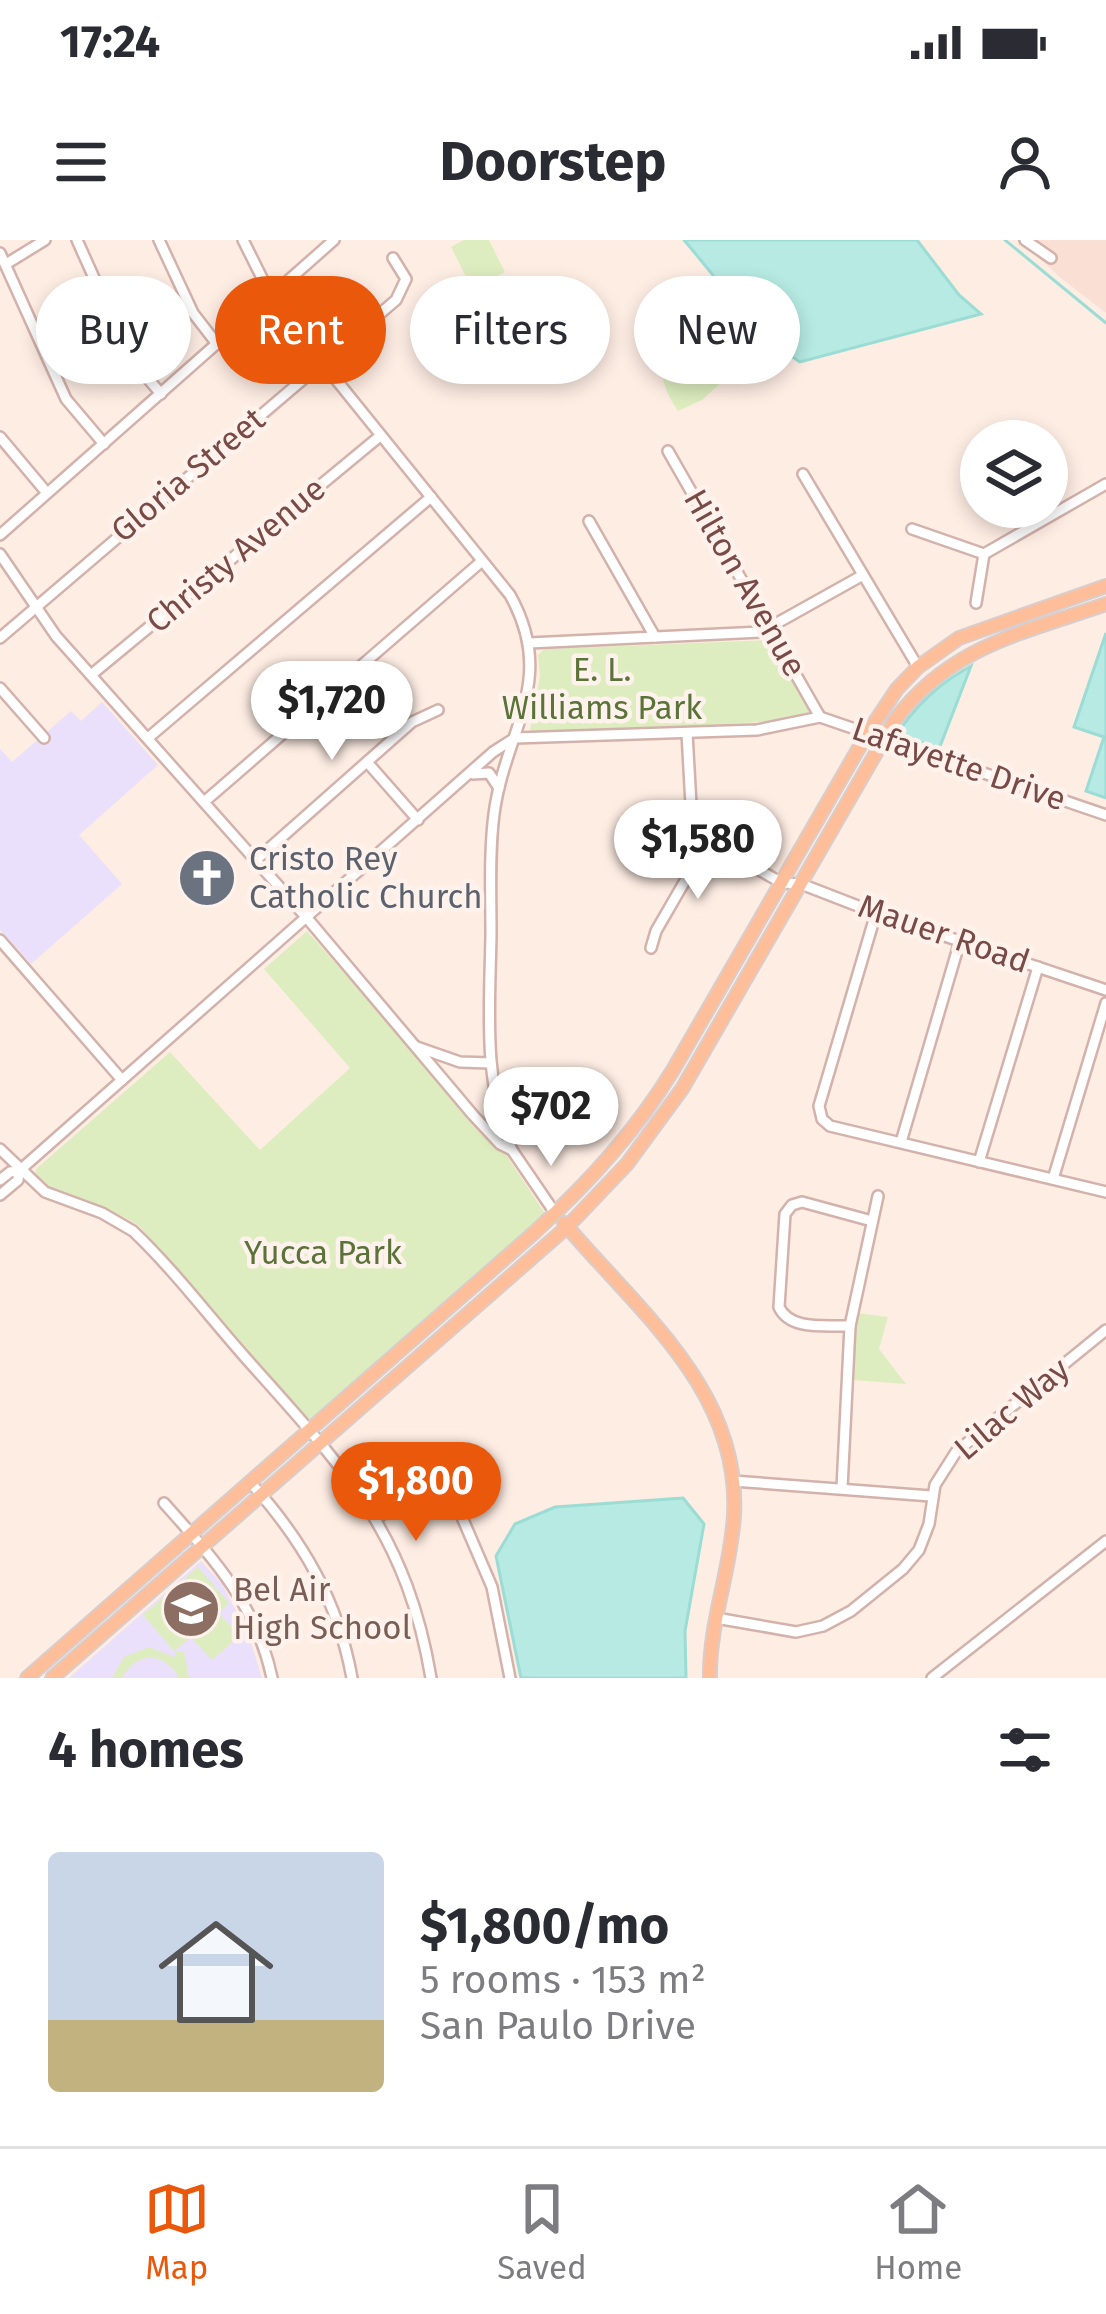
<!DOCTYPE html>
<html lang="en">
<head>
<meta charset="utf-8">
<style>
  body { margin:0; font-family:"Fira Sans",sans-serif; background:#f2f2f3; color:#2b2b33; height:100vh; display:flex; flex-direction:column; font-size:45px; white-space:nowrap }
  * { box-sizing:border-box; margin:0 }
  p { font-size:39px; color:#7c7c81 }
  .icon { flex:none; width:66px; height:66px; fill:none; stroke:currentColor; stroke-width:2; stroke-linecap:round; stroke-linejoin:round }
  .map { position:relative; height:1438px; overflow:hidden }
  .drawer { display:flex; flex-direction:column; background:#fff; flex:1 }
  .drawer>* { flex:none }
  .banner { position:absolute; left:36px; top:36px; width:1035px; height:108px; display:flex; gap:24px }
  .tools { position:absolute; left:960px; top:180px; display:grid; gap:24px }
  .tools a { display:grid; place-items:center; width:108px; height:108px; border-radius:50%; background:#fff; box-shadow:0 6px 18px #0003; font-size:60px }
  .price { position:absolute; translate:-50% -102px; padding:0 27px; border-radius:42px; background:#fff; color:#222; font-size:39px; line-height:78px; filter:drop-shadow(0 3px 6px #0008) }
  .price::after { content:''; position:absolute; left:50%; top:72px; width:36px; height:27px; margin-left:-18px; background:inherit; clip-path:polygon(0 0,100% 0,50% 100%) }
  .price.on { background:#ea580c; color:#fff }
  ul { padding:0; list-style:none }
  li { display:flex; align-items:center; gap:36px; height:300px; padding:0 48px }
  li span { display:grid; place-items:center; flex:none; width:336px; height:240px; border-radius:12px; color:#555 }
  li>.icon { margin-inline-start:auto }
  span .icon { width:144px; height:144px; fill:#fffc; stroke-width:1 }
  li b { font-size:51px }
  h2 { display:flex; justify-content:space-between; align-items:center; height:144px; padding:0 48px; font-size:51px }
  .pill { padding:0 42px; border-radius:54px; background:#fff; box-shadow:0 6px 18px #0003; font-size:42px; line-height:108px }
  .pill.on { background:#ea580c; color:#fff }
  .status { display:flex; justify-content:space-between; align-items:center; height:84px; padding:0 60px; background:#fff; direction:ltr }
  .status svg { height:33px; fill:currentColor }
  header { display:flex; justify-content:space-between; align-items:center; height:156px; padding:0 48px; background:#fff; font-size:54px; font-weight:700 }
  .tabs { display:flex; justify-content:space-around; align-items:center; height:168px; border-top:3px solid #e1e1e2; background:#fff; font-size:33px; color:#7c7c81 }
  .tabs a { display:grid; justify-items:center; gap:6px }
  .tabs .on { color:#ea580c }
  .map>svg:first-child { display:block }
  .residential { fill:#f9dfd4 }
  .education { fill:#eae0fb }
  .green { fill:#deedc0 }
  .water { fill:#b6eae3; stroke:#9bdcd5; stroke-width:3 }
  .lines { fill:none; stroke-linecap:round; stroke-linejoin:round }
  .stream { stroke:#9bdcd5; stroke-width:3 }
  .minor-casing { stroke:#d3b2ab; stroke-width:14 }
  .major-casing { stroke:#d9cdcb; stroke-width:16 }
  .minor { stroke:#fff; stroke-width:9 }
  .major { stroke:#ffbe9a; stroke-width:12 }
  .labels { text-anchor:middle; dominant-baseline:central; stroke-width:9; stroke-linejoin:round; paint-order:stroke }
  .street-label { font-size:33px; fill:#794b47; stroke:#fff2ec }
  .park-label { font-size:33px; fill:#5a7338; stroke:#fff2ec }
  .worship-label { font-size:33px; fill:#5b616d; stroke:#fff2ec; text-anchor:start }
  .education-label { font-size:33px; fill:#785e54; stroke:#fff2ec; text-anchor:start }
</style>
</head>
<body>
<div class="status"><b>17:24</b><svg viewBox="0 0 49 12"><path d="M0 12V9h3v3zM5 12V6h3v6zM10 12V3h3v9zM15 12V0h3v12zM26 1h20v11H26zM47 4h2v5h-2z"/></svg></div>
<header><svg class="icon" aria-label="menu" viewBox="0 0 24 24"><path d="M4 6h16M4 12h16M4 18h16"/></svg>Doorstep<svg class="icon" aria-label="person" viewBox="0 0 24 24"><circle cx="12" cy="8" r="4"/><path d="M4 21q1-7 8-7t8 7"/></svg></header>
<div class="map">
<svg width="1106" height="1438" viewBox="0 0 1106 1438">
  <rect width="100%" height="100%" fill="#feede3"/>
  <polygon class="residential" points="1019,0 1106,0 1106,73 1061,38"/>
  <g class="education">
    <polygon points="102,462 158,525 79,595 122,644 31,724 0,690 0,509 12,522 71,471 81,481"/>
    <polygon points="201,1321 222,1344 248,1393 262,1438 69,1438"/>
  </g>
  <g class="green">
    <polygon points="464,0 489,0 505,32 473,49 488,77 456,94 441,65 472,49 451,7"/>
    <path d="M 689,65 L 738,121 L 738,127 L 702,160 L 678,171 C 652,136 657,94 689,65 Z"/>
    <polygon points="518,74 536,109 495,131 477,96"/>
    <polygon points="773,400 812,467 807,474 794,480 538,495 530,490 540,436 538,415 544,409"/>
    <path d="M 307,691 L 505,913 L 544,972 L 543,980 L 317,1179 L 309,1180 L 139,986 C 108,963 62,964 35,936 L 36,929 L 170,812 L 260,910 L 350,828 L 264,729 Z"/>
    <polygon points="857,1073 888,1077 879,1109 906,1144 854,1140"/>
    <polygon points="198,1327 229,1363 219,1373 239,1396 212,1420 191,1397 174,1411 143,1375"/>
    <path d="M 149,1407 L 175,1417 L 176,1412 L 184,1411 L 189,1438 L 179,1438 C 165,1411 136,1411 122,1438 L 112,1438 L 124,1417 Z"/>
  </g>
  <g class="water">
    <path d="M 684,0 L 917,0 L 959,55 L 981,74 L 800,122 C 755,93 719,41 684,0 Z"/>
    <polygon points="1106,393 1106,558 1086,551 1104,497 1074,487"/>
    <path d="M 971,426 L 939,509 L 907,497 L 901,488 C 921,460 942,442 971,426 Z"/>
    <polygon points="683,1258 704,1284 685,1391 686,1438 521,1438 496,1316 515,1284 555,1267"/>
  </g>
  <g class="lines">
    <polyline class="stream" points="1005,0 1106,83"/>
    <g class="minor-casing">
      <g id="minor">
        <polyline points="77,0 129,116 161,154"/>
        <polyline points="159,0 193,73 217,104"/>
        <path d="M 243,0 L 275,64 L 510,355 C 558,441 505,490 494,574 C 489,613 491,654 491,693 C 490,766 482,841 512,910"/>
        <polyline points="1025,0 1051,18"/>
        <polyline points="0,13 66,159 104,204"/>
        <polyline points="6,24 45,0"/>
        <polyline points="0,197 47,253"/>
        <polyline points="668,211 820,477"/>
        <polyline points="803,234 918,427"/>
        <polyline points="589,281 655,397"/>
        <polyline points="912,289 984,314 1106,244"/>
        <polyline points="0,295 334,0"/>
        <polyline points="0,314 56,396 307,678 473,875 500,904 512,910 555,973"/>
        <polyline points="976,363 984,314"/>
        <polyline points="0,398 396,60 406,39 393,18"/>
        <polyline points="529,403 761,392 863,335"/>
        <polyline points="91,435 380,196"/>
        <polyline points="0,448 44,498"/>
        <polyline points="687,493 692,583 708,601 782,643 801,644 876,673 1106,750"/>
        <polyline points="148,498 431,257"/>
        <polyline points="367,522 418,580"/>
        <polyline points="473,534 489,533 499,548"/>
        <polyline points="204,562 482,321"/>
        <polyline points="256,620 412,482 438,470"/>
        <polyline points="876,673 819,866 822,879 830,886 1106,952"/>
        <polyline points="0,700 122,840"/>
        <polyline points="651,708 656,691 708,601"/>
        <polyline points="417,807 460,822 490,823"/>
        <polyline points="901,902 960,701"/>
        <path d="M 0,909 L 45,952 L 102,973 L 133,991 C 173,1029 207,1074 244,1116 C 340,1224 406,1289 431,1438"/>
        <polyline points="979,922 1038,727"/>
        <polyline points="1053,939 1106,763"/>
        <polyline points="0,940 10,932 19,931 493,512 515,498 757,490 820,477 1106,575"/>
        <polyline points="0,955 18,940 19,931"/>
        <path d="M 850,1086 C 826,1085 790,1091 779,1067 L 785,974 L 792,965 L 802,962 L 872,981"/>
        <polyline points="733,1241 931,1256"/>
        <path d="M 251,1243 C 303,1301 338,1361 352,1438"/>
        <polyline points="842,1248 850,1086 878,956"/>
        <path d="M 164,1263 C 212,1317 257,1365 272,1438"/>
        <path d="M 377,1278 C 400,1264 427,1238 452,1254 L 492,1347 L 510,1438"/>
        <polyline points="716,1378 796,1392 823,1386 851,1371 903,1329 919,1310 929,1284 935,1245 956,1212 1106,1090"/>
        <polyline points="932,1438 1106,1301"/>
      </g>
    </g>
    <g class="major-casing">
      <g id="major">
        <path d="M 564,983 C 637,1070 741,1150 734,1275 C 731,1330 709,1383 710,1438"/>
        <path d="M 27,1438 L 536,991 C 590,941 635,892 673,830 L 867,494 L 897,449 L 918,427 L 959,398 L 1106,346"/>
        <path d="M 52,1438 L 567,987 L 627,924 L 682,849 L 895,480 C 950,406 1023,393 1106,364"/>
      </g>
    </g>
    <use href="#minor" class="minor"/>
    <use href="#major" class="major"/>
  </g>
  <defs>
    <g id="church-disc" transform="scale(3)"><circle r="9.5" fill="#6b7280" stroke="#fff2ec"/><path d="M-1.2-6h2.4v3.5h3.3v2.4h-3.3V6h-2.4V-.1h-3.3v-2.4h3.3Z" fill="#fff"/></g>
    <g id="school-disc" transform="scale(3)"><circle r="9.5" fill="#8d6e63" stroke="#fff2ec"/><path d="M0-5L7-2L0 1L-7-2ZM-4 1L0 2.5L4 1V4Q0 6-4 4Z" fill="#fff"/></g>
  </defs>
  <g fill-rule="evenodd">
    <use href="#church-disc" x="207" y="638"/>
    <use href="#school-disc" x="191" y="1369"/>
  </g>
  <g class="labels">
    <g class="street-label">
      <text transform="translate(188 235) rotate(-40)">Gloria Street</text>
      <text transform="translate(236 315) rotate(-40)">Christy Avenue</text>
      <text transform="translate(745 343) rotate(60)">Hilton Avenue</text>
      <text transform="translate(959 524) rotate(19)">Lafayette Drive</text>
      <text transform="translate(944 694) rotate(19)">Mauer Road</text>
      <text transform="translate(1012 1169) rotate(-40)">Lilac Way</text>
    </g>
    <g class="park-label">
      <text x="602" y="430">E. L.<tspan x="602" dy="38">Williams Park</tspan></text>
      <text x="323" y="1013">Yucca Park</text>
    </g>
    <g class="worship-label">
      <text x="249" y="619">Cristo Rey<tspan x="249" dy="38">Catholic Church</tspan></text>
    </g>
    <g class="education-label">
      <text x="233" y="1350">Bel Air<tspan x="233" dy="38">High School</tspan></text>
    </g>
  </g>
</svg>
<div class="tools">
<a><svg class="icon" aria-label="layers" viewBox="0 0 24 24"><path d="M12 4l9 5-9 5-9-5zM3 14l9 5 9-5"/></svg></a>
</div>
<b class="price" style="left:332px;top:523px">$1,720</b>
<b class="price" style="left:698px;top:662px">$1,580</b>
<b class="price" style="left:551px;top:929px">$702</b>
<b class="price on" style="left:416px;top:1304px">$1,800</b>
<div class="banner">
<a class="pill">Buy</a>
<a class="pill on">Rent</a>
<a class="pill">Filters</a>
<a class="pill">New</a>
</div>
</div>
<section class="drawer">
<h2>4 homes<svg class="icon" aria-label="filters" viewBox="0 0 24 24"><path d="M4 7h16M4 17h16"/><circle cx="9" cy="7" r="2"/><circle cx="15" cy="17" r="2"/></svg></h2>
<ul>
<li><span style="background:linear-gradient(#c9d6e8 70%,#c2b280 0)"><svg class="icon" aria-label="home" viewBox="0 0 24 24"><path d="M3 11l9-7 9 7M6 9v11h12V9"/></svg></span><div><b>$1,800/mo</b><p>5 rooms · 153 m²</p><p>San Paulo Drive</p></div></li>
</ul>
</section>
<nav class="tabs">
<a class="on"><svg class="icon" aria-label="map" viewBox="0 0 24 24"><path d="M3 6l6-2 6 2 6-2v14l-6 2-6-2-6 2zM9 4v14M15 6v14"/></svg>Map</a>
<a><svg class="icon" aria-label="saved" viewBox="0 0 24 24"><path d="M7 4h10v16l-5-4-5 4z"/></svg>Saved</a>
<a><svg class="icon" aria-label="home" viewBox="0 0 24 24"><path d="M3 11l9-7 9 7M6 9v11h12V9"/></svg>Home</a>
</nav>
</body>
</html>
